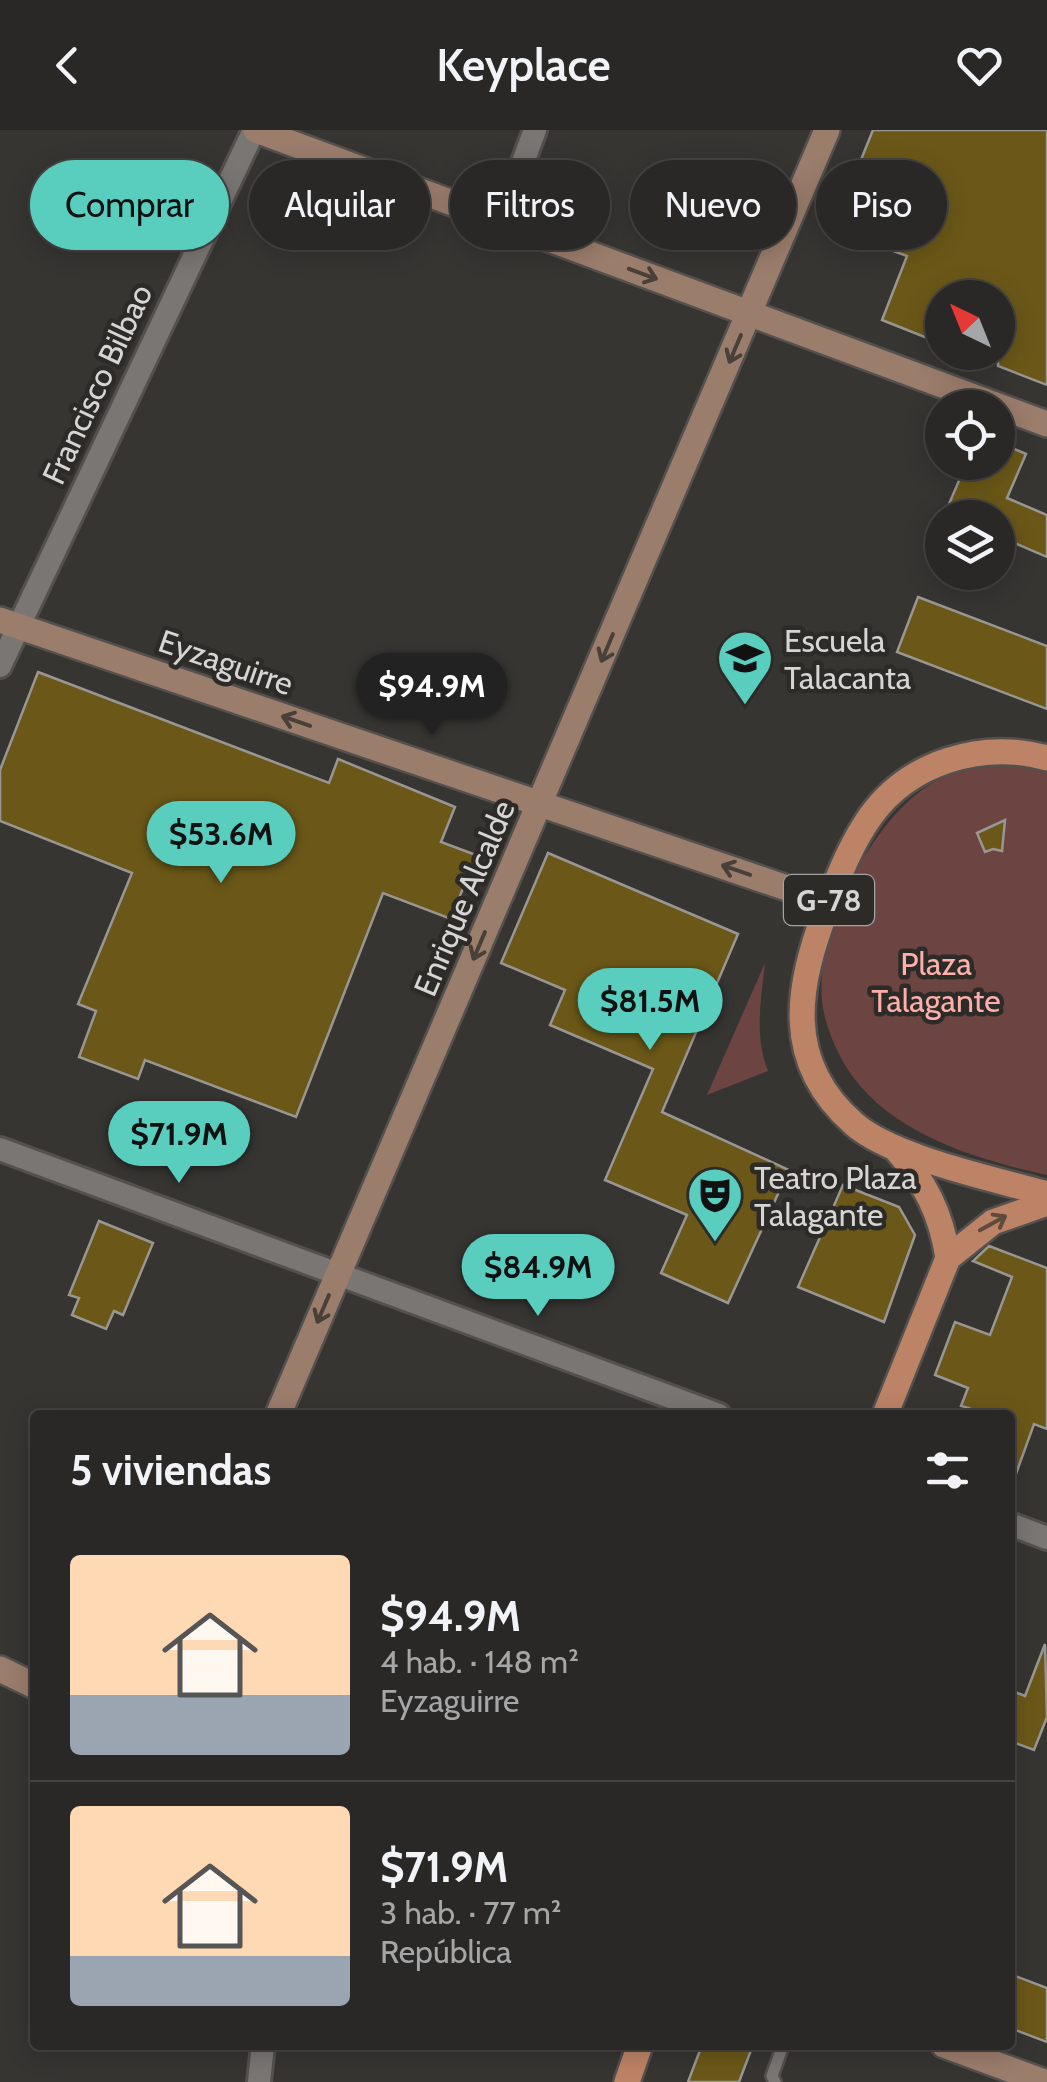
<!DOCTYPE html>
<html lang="es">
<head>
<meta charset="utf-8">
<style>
  body { margin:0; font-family:Cabin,sans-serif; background:#31302e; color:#f1f3f6; height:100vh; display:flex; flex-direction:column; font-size:38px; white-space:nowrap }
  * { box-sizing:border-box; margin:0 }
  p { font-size:32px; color:#a5a6a7 }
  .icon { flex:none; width:55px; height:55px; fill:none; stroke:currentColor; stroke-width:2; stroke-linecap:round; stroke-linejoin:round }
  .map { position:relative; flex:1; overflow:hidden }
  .sheet { position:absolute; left:30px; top:1280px; width:985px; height:640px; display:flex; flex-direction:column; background:#292826; border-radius:10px; box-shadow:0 5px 25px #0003,0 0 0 2px #454443 }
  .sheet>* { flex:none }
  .top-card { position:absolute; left:30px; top:30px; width:988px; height:90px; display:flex; gap:20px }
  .needle { width:65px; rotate:317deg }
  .fabs { position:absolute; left:925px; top:150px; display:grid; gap:20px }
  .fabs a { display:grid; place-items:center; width:90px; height:90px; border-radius:50%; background:#292826; box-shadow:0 5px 25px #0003,0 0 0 2px #454443; font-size:50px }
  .price { position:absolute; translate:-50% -85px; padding:0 22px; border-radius:35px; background:#59cebe; color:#111; font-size:32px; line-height:65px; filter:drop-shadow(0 2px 5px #0008) }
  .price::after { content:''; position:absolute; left:50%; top:60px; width:30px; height:22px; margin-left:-15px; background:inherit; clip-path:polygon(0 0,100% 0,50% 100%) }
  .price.active { background:#222; color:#fff }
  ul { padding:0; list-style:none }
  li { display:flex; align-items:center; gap:30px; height:250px; padding:0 40px }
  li+li { border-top:2px solid #454443 }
  li span { display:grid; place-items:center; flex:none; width:280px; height:200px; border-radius:10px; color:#555 }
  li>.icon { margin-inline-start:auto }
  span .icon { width:120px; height:120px; fill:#fffc; stroke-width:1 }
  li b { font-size:42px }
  h2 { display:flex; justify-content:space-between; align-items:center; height:120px; padding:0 40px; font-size:42px }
  .tag { padding:0 35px; border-radius:45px; background:#292826; box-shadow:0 5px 25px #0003,0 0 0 2px #454443; font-size:35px; line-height:90px }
  .tag.active { background:#59cebe; color:#111 }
  header { display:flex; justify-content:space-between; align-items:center; height:130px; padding:0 40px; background:#292826; font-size:45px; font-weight:600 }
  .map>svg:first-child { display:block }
  .green { fill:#6c4543 }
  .building { fill:#6b5818; stroke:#989793; stroke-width:2.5 }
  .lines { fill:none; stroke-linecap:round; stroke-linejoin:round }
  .lane-casing { stroke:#53504e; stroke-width:16 }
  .street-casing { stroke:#53504e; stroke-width:28 }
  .secondary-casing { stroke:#53504e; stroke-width:30 }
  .primary-casing { stroke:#53504e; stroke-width:30 }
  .lane { stroke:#797673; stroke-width:11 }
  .street { stroke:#797673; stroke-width:22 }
  .secondary { stroke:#9b7d6c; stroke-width:25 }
  .primary { stroke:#bd8366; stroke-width:25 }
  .oneway { stroke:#484039 }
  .oneway2 { stroke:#5f4a3e }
  .labels { text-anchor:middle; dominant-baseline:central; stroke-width:9; stroke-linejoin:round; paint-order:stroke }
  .shield { fill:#2d2b28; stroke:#a4a2a0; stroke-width:2.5 }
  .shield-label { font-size:30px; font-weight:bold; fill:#d7d5d3 }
  .street-label { font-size:32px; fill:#d7d5d3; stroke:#2d2b28 }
  .poi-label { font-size:32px; fill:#d7d5d3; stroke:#2d2b28; text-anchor:start }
  .park-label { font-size:32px; fill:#fdb0ab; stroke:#2d2b28 }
</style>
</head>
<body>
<header><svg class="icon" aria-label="back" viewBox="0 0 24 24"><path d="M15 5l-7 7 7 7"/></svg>Keyplace<svg class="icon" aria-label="heart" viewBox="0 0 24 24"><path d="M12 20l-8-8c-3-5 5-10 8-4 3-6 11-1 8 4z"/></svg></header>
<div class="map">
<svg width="1047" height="1952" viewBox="0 0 1047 1952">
  <rect width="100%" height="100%" fill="#373532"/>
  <g class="green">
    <path d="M 1013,635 L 1047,643 L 1047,1045 C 979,1030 897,1006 853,947 C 839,928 827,901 823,878 C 811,806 874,682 938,650 C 961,638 988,637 1013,635 Z"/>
    <path d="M 765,833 C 761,870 754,906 768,941 L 707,965 Z"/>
  </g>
  <g class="building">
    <polygon points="873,0 1047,0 1047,255 998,236 998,168 942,168 942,214 882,190 907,126 833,99"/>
    <polygon points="998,312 1026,324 1007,368 1047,385 1047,427 998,406 998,388 943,388 967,332 998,332"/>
    <polygon points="918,467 1047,516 1047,579 897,522"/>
    <polygon points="38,542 329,653 338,629 455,677 441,712 476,725 451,789 383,763 296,987 145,930 138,949 79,927 96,881 78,874 132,743 0,691 0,640"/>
    <polygon points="1005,690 1002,721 993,719 985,722 977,703"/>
    <polygon points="548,723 738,804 662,982 789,1040 728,1173 661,1143 687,1085 605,1050 653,939 550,895 565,860 501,833"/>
    <polygon points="843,1055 899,1077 915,1105 884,1192 798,1157"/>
    <polygon points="99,1091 153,1113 123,1185 114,1181 106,1199 72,1185 79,1168 69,1165"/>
    <polygon points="989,1116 1047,1138 1047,1299 1034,1294 1013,1352 1010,1351 1010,1285 966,1285 969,1278 961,1276 968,1258 935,1245 955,1192 990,1205 1012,1147 973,1131"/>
    <polygon points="1045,1514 1047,1587 1034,1620 1010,1611 1010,1560 1025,1566"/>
    <polygon points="1010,1844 1047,1858 1047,1912 1010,1898"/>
    <polygon points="702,1915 753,1915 739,1952 688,1952"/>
  </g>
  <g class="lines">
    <g class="lane-casing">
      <polyline id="lane" points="775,1952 772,1946 783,1915"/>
    </g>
    <g class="street-casing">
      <g id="street">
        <polyline points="501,91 535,0"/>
        <polyline points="0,536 254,0"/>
        <polyline points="0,1019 719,1285"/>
        <polyline points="1010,1394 1047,1408"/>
        <polyline points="259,1952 263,1915"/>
      </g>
    </g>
    <g class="secondary-casing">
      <g id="secondary">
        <polyline points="256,0 1047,294"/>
        <polyline points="0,490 828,772"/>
        <polyline points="278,1285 827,0"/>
        <polyline points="0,1539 35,1556"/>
        <polyline points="944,1915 1044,1952"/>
      </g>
    </g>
    <g class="primary-casing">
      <g id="primary">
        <path d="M 1047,628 C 982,610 909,632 870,687 C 851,714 838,746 827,777 C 797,856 782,931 854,994 C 893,1028 995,1049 1047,1064"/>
        <path d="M 895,1018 C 925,1052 941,1083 948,1128"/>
        <polyline points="885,1285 948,1128 993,1092 1047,1073"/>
        <polyline points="627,1952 640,1915"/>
      </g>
    </g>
    <use href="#lane" class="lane"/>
    <use href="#street" class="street"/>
    <use href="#secondary" class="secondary"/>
    <use href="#primary" class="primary"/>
  </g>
  <defs><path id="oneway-shaft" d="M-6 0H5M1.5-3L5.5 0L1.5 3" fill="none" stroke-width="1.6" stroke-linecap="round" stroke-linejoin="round" transform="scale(2.5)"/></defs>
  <g class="oneway">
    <use href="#oneway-shaft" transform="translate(643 144) rotate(20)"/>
    <use href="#oneway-shaft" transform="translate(735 219) rotate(113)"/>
    <use href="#oneway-shaft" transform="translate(607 518) rotate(113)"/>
    <use href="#oneway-shaft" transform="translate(296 591) rotate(-161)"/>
    <use href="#oneway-shaft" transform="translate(736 740) rotate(-161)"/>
    <use href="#oneway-shaft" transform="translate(479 816) rotate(113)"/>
    <use href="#oneway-shaft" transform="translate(323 1179) rotate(113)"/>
  </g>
  <use class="oneway2" href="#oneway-shaft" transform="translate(993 1093) rotate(-29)"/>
  <defs>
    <g id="school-pin" transform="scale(2.875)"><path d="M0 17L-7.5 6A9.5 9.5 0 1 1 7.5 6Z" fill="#59cebe" stroke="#2d2b28"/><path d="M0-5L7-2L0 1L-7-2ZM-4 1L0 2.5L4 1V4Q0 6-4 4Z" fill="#111"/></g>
    <g id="theatre-pin" transform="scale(2.875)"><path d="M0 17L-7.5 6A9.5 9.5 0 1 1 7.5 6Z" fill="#59cebe" stroke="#2d2b28"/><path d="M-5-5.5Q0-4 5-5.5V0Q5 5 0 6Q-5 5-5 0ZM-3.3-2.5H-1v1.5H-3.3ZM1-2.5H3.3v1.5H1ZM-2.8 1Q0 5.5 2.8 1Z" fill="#111"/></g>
  </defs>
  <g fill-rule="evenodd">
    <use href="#school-pin" x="745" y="528"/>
    <use href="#theatre-pin" x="715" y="1065"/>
  </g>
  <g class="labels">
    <rect class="shield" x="784" y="745" width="90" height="50" rx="8"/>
    <g class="shield-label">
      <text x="829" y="770">G-78</text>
    </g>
    <g class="street-label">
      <text transform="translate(97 254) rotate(-65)">Francisco Bilbao</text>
      <text transform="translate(226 532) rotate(19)">Eyzaguirre</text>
      <text transform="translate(464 768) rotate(-67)">Enrique Alcalde</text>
    </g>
    <g class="poi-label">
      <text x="784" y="510">Escuela<tspan x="784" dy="37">Talacanta</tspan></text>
      <text x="754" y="1047">Teatro Plaza<tspan x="754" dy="37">Talagante</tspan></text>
    </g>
    <g class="park-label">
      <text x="936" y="833">Plaza<tspan x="936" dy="37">Talagante</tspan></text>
    </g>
  </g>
</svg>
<div class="fabs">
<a><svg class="needle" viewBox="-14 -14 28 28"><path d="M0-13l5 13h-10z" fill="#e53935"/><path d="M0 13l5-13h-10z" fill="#a5a6a7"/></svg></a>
<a><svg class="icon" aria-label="locate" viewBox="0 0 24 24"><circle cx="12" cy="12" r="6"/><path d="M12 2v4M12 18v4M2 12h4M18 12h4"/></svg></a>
<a><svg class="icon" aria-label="layers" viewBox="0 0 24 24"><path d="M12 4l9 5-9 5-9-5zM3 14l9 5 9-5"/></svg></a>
</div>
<b class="price active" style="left:432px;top:608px">$94.9M</b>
<b class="price" style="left:221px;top:756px">$53.6M</b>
<b class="price" style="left:650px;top:923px">$81.5M</b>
<b class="price" style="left:179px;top:1056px">$71.9M</b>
<b class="price" style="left:538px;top:1189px">$84.9M</b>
<div class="top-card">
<a class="tag active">Comprar</a>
<a class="tag">Alquilar</a>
<a class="tag">Filtros</a>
<a class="tag">Nuevo</a>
<a class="tag">Piso</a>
</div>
<section class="sheet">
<h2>5 viviendas<svg class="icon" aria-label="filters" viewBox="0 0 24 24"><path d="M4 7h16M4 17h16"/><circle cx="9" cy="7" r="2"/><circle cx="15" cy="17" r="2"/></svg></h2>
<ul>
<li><span style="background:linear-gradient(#ffd9b3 70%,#9aa5b1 0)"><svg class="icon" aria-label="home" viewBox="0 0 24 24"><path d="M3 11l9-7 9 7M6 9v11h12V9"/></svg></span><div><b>$94.9M</b><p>4 hab. · 148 m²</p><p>Eyzaguirre</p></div></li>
<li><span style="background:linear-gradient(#ffd9b3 75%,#9aa5b1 0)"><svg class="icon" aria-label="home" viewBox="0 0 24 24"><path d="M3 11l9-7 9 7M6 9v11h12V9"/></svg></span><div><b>$71.9M</b><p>3 hab. · 77 m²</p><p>República</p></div></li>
</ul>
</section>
</div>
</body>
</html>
